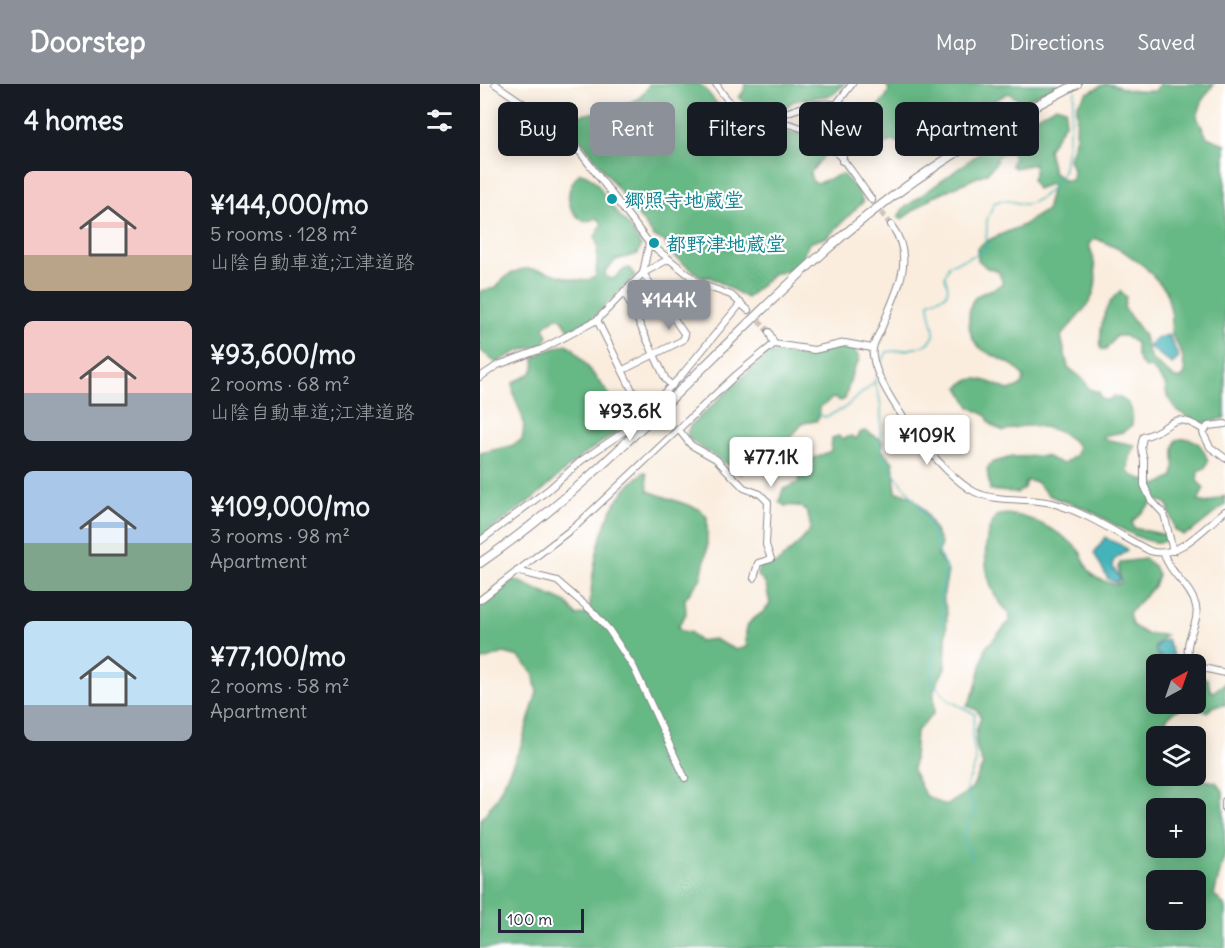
<!DOCTYPE html>
<html lang="en">
<head>
<meta charset="utf-8">
<style>
  body { margin:0; font-family:Delius,"Klee One",sans-serif; background:#242831; color:#f1f3f6; height:100vh; display:flex; flex-direction:column; font-size:22px; white-space:nowrap }
  * { box-sizing:border-box; margin:0 }
  p { font-size:20px; color:#9ea1a6 }
  .icon { flex:none; width:33px; height:33px; fill:none; stroke:currentColor; stroke-width:2; stroke-linecap:round; stroke-linejoin:round }
  .map { position:relative; flex:1; overflow:hidden }
  .panel { display:flex; flex-direction:column; background:#171b24; width:480px }
  .panel>* { flex:none }
  .banner { position:absolute; left:18px; top:18px; width:570px; height:54px; display:flex; gap:12px }
  .needle { width:39px; rotate:40deg }
  .fabs { position:absolute; left:666px; top:570px; display:grid; gap:12px }
  .fabs a { display:grid; place-items:center; width:60px; height:60px; border-radius:9px; background:#171b24; box-shadow:0 3px 15px #0003; font-size:30px }
  .scale { position:absolute; left:18px; bottom:15px; width:86px; box-sizing:border-box; padding-left:6px; border:3px solid #22223b; border-top:0; font-size:16px; line-height:21px; white-space:nowrap; color:#22223b; -webkit-text-stroke:4px #fff; paint-order:stroke }
  .price { position:absolute; translate:-50% -51px; padding:0 14px; border-radius:6px; background:#fff; color:#222; font-size:20px; line-height:39px; filter:drop-shadow(0 2px 3px #0008) }
  .price::after { content:''; position:absolute; left:50%; top:36px; width:18px; height:14px; margin-left:-9px; background:inherit; clip-path:polygon(0 0,100% 0,50% 100%) }
  .price.current { background:#8c9099; color:#fff }
  ul { padding:0; list-style:none }
  li { display:flex; align-items:center; gap:18px; height:150px; padding:0 24px }
  li span { display:grid; place-items:center; flex:none; width:168px; height:120px; border-radius:9px; color:#555 }
  li>.icon { margin-inline-start:auto }
  span .icon { width:72px; height:72px; fill:#fffc; stroke-width:1 }
  li b { font-size:26px }
  h2 { display:flex; justify-content:space-between; align-items:center; height:72px; padding:0 24px; font-size:26px }
  .pill { padding:0 21px; border-radius:9px; background:#171b24; box-shadow:0 3px 15px #0003; font-size:21px; line-height:54px }
  .pill.current { background:#8c9099; color:#fff }
  header { display:flex; align-items:center; gap:36px; box-sizing:border-box; height:84px; padding:0 30px; background:#8c9099; color:#fff }
  header strong { font-size:28px }
  nav { display:flex; gap:33px; margin-inline-start:auto; font-size:21px }
  main { display:flex; flex:1; min-height:0 }
  .map>svg:first-child { display:block }
  .forest { fill:#66b884; stroke:#446d60; stroke-width:1.5; fill-rule:evenodd }
  .water { fill:#44b4ba; stroke:#336b7a; stroke-width:1.5 }
  .lines { fill:none; stroke-linecap:round; stroke-linejoin:round }
  .stream { stroke:#44b4ba; stroke-width:1.5 }
  .minor-tunnel { stroke:#cfc4bd; stroke-width:6; stroke-dasharray:6 3; stroke-linecap:butt }
  .minor-casing { stroke:#8e888c; stroke-width:8 }
  .highway-casing { stroke:#8e888c; stroke-width:10 }
  .minor { stroke:#fff; stroke-width:6 }
  .highway { stroke:#fff; stroke-width:8 }
  .culture-dot { fill:#0f9aa8; stroke:#fff; stroke-width:2 }
  .labels { text-anchor:middle; dominant-baseline:central; stroke-width:4.5; stroke-linejoin:round; paint-order:stroke }
  .culture-label { font-size:20px; font-weight:bold; fill:#0d838f; stroke:#fff; text-anchor:start }
</style>
</head>
<body>
<header>
<strong>Doorstep</strong>
<nav><a>Map</a><a>Directions</a><a>Saved</a></nav>
</header>
<main>
<section class="panel">
<h2>4 homes<svg class="icon" aria-label="filters" viewBox="0 0 24 24"><path d="M4 7h16M4 17h16"/><circle cx="9" cy="7" r="2"/><circle cx="15" cy="17" r="2"/></svg></h2>
<ul>
<li><span style="background:linear-gradient(#f6c9c9 70%,#b9a48a 0)"><svg class="icon" aria-label="home" viewBox="0 0 24 24"><path d="M3 11l9-7 9 7M6 9v11h12V9"/></svg></span><div><b>¥144,000/mo</b><p>5 rooms · 128 m²</p><p>山陰自動車道;江津道路</p></div></li>
<li><span style="background:linear-gradient(#f6c9c9 60%,#9aa5b1 0)"><svg class="icon" aria-label="home" viewBox="0 0 24 24"><path d="M3 11l9-7 9 7M6 9v11h12V9"/></svg></span><div><b>¥93,600/mo</b><p>2 rooms · 68 m²</p><p>山陰自動車道;江津道路</p></div></li>
<li><span style="background:linear-gradient(#a9c7e8 60%,#7fa58c 0)"><svg class="icon" aria-label="home" viewBox="0 0 24 24"><path d="M3 11l9-7 9 7M6 9v11h12V9"/></svg></span><div><b>¥109,000/mo</b><p>3 rooms · 98 m²</p><p>Apartment</p></div></li>
<li><span style="background:linear-gradient(#bfe0f5 70%,#9aa5b1 0)"><svg class="icon" aria-label="home" viewBox="0 0 24 24"><path d="M3 11l9-7 9 7M6 9v11h12V9"/></svg></span><div><b>¥77,100/mo</b><p>2 rooms · 58 m²</p><p>Apartment</p></div></li>
</ul>
</section>
<div class="map">
<svg width="745" height="864" viewBox="0 0 745 864">
  <rect width="100%" height="100%" fill="#fff"/>
  <filter id="ink" filterUnits="userSpaceOnUse"><feTurbulence type="fractalNoise" baseFrequency=".0167" numOctaves="2"/><feDisplacementMap in="SourceGraphic" scale="12" xChannelSelector="R" yChannelSelector="G"/><feConvolveMatrix kernelMatrix="1 2 1 2 8 2 1 2 1" color-interpolation-filters="sRGB"/></filter>
  <filter id="wash" filterUnits="userSpaceOnUse"><feTurbulence type="fractalNoise" baseFrequency=".008" numOctaves="4" result="noise"/><feDisplacementMap in="SourceGraphic" scale="24" xChannelSelector="R" yChannelSelector="G"/><feGaussianBlur stdDeviation="1.35" result="paint"/><feColorMatrix in="noise" values="0 0 0 0 0 0 0 0 0 0 0 0 0 0 0 0 0 1.4 0 .05"/><feComposite in="paint" operator="in"/></filter>
  <g filter="url(#wash)">
    <rect width="100%" height="100%" fill="#faedde"/>
    <g class="forest">
      <path d="M 169,0 L 220,0 C 236,15 244,35 266,44 C 291,55 330,37 347,68 L 330,89 L 332,97 L 338,99 L 362,90 L 378,107 L 383,118 L 347,153 L 329,159 L 320,179 L 311,186 L 293,190 L 267,214 L 230,193 L 223,194 L 188,168 C 187,158 184,155 175,154 L 104,60 L 82,40 L 83,35 C 99,31 151,23 161,12 C 165,9 167,4 169,0 Z"/>
      <polygon points="265,0 365,0 352,11 314,17 306,23 276,30 259,13 264,7"/>
      <path d="M 406,0 L 579,0 L 543,18 L 528,9 C 502,23 487,38 471,62 L 460,62 L 445,56 L 437,66 C 425,67 424,60 415,57 L 405,59 L 403,64 L 387,59 L 386,51 L 398,43 C 393,13 401,27 409,6 Z"/>
      <path d="M 625,0 C 634,0 637,2 645,5 C 654,8 666,7 675,7 L 679,0 L 734,0 L 723,15 L 717,33 L 727,53 L 745,60 L 745,334 L 720,340 L 696,326 L 687,312 L 685,300 L 671,283 L 665,284 C 657,277 655,269 656,259 L 645,252 L 636,252 L 626,266 L 621,265 C 619,245 623,221 640,207 L 646,213 L 644,224 L 663,250 L 671,275 L 693,293 L 700,295 L 705,290 L 702,270 L 691,249 L 692,232 L 686,206 L 665,183 L 643,167 L 615,154 L 609,160 C 626,210 610,218 581,252 L 588,283 L 604,296 L 609,305 L 619,308 L 621,314 L 627,317 L 634,312 C 650,316 654,325 652,341 L 643,348 L 623,352 L 624,355 L 655,361 L 649,375 L 648,388 C 656,395 666,395 676,401 L 692,394 C 698,380 690,370 696,356 C 715,351 722,360 728,377 L 725,384 L 718,387 L 717,397 L 724,404 L 718,417 L 727,419 L 745,412 L 745,421 L 712,447 L 703,451 L 695,446 L 687,419 L 675,416 L 652,438 L 654,444 L 686,451 L 687,456 C 671,468 621,431 604,424 C 593,419 579,417 569,411 C 564,408 561,402 556,398 L 546,397 L 544,404 L 537,409 L 510,406 L 507,385 L 511,379 L 532,373 L 565,372 L 583,380 L 596,371 L 598,362 C 581,342 548,337 524,347 C 515,343 509,342 507,332 L 490,323 L 479,303 C 494,287 511,299 528,306 L 541,302 L 544,294 C 532,268 489,278 489,237 C 489,230 489,221 494,215 C 502,206 514,207 523,199 L 518,187 L 507,184 L 498,176 L 497,164 C 511,152 525,150 541,142 C 550,138 556,131 566,127 L 572,103 L 570,100 L 557,105 L 552,96 L 555,86 L 554,80 L 535,84 L 531,81 L 534,73 L 530,68 L 517,72 L 516,79 L 507,89 L 454,112 L 422,135 L 418,133 L 423,125 L 530,47 L 576,22 L 586,25 L 585,39 L 568,65 L 573,88 L 583,96 L 592,96 L 593,85 L 589,75 L 596,53 L 597,21 L 607,9 Z"/>
      <path d="M 100,89 C 118,92 122,111 132,123 C 144,136 153,146 161,162 L 158,170 L 136,176 L 125,188 L 126,193 L 133,195 L 145,185 L 150,184 L 155,192 L 113,234 L 90,247 L 81,234 L 76,233 L 64,243 L 68,252 C 62,265 55,262 43,266 C 34,268 25,275 16,279 L 0,266 L 0,207 L 16,204 C 49,158 89,211 116,192 L 118,163 L 115,153 L 122,139 L 117,134 L 105,138 C 84,125 84,105 100,89 Z"/>
      <path d="M 86,260 L 93,264 L 132,314 L 156,320 L 161,326 L 146,342 L 100,373 L 56,412 L 0,454 L 0,369 L 31,362 L 42,356 C 49,328 32,323 33,299 C 45,291 57,292 54,275 L 61,269 Z"/>
      <path d="M 369,262 L 373,264 L 380,275 L 373,286 L 365,315 L 361,317 L 353,314 L 339,324 L 339,334 L 336,337 L 323,339 L 311,353 L 296,358 L 290,366 L 273,375 L 261,390 L 210,356 L 207,349 L 210,342 L 289,269 C 301,266 310,273 322,272 C 338,271 353,262 369,262 Z"/>
      <path d="M 386,347 L 402,356 L 402,366 L 413,378 L 416,408 C 442,409 450,439 461,459 L 458,472 L 468,487 L 463,514 L 467,528 L 465,584 L 454,605 L 454,629 L 436,648 L 433,687 L 445,711 L 466,722 L 491,706 L 503,681 C 495,662 492,652 501,634 L 497,626 L 487,622 L 495,606 L 506,563 L 530,537 C 530,527 521,521 516,513 C 503,490 501,453 516,432 C 539,424 586,449 600,468 C 604,474 607,488 614,492 C 619,496 630,499 636,501 L 641,499 L 638,483 L 641,478 L 665,475 L 674,482 L 678,491 L 674,502 L 649,529 L 652,541 L 666,550 L 686,551 L 675,562 L 677,572 L 692,580 L 704,580 L 676,580 L 676,620 L 716,620 L 716,588 L 728,596 L 730,606 L 733,608 L 745,599 L 745,621 L 734,622 L 727,628 C 701,617 686,627 679,652 L 676,652 L 676,692 L 700,692 L 736,698 L 743,707 L 745,769 L 734,811 L 745,822 L 745,864 L 0,864 L 0,737 L 16,715 L 41,662 L 57,608 L 53,589 L 39,573 L 24,569 L 0,577 L 0,522 L 34,495 L 87,519 L 97,532 L 109,529 C 114,476 118,423 164,388 L 167,390 L 168,407 L 219,425 L 227,433 L 227,466 L 221,494 L 205,515 L 206,530 L 198,543 L 201,547 L 210,548 L 219,557 L 234,555 L 256,566 L 267,563 C 261,530 278,539 290,520 L 286,501 L 277,490 L 280,481 L 296,480 L 322,456 L 330,445 C 330,427 324,419 305,422 L 299,418 L 303,405 L 318,399 L 322,383 L 327,377 L 351,367 L 352,354 L 358,352 L 363,355 L 371,352 L 376,355 L 381,348 ZM 676,724 L 716,724 L 716,764 L 676,764 ZM 676,796 L 716,796 L 716,836 L 676,836 Z"/>
    </g>
    <g class="water">
      <polygon points="689,251 699,274 692,280 668,262 677,254"/>
      <path d="M 625,453 C 632,459 642,459 647,466 L 633,477 L 633,483 L 640,494 L 637,499 L 628,495 L 614,469 Z"/>
      <polygon points="687,555 695,577 692,579 684,576 675,567 678,560"/>
    </g>
    <g class="lines">
      <g class="stream">
        <path d="M 399,283 L 407,268 C 418,266 451,266 454,251 C 455,243 448,228 449,218 L 466,211 L 468,204 L 465,192 L 469,181 L 501,169 L 506,165 L 507,136 L 514,119 C 524,113 531,118 542,120 C 558,122 579,99 584,84 L 595,7"/>
        <path d="M 394,298 C 407,325 397,343 402,370 C 403,377 436,417 442,426 C 455,445 455,467 467,485 L 460,511 L 463,533 L 455,558 L 452,597 L 468,616 L 495,630 L 492,651 L 496,678 L 487,701 L 487,709 L 496,724 L 482,753 L 494,778"/>
        <polyline points="338,330 345,333 363,325 394,299 396,293"/>
      </g>
    </g>
  </g>
  <g filter="url(#ink)">
    <g class="lines">
      <g class="minor-tunnel">
        <polyline points="396,121 411,141"/>
        <polyline points="273,230 289,248"/>
      </g>
      <g class="minor-casing">
        <g id="minor">
          <polyline points="15,0 72,39 91,56 169,159 220,200 251,211 268,226"/>
          <path d="M 236,0 C 268,52 293,26 334,50 C 359,64 375,93 392,116"/>
          <polyline points="355,22 372,0"/>
          <path d="M 294,39 C 301,26 338,18 353,20 C 367,32 366,60 362,77"/>
          <path d="M 411,141 C 437,175 416,207 402,243 C 398,253 391,261 393,272 C 397,307 463,393 495,408 C 518,419 548,413 572,419 C 606,428 639,451 670,467 C 698,476 725,443 745,427"/>
          <polyline points="144,207 186,296 192,302"/>
          <polyline points="117,236 158,318"/>
          <polyline points="289,248 294,260 334,266 365,259 392,264"/>
          <polyline points="143,286 203,256 205,251 163,189 189,175"/>
          <polyline points="0,293 18,281 62,265 117,236 163,189 169,159"/>
          <polyline points="745,340 728,342 723,349 730,363 745,374"/>
          <polyline points="199,346 211,361 236,375 264,404 280,410 288,418 286,461 291,475 278,479 274,494"/>
          <polyline points="0,457 68,406 102,376 148,345 201,292 261,219"/>
          <path d="M 693,467 L 684,430 L 671,416 L 664,401 L 664,376 L 661,363 L 663,353 C 695,345 688,324 724,346"/>
          <path d="M 684,470 C 690,490 711,502 716,522 C 720,539 705,553 708,571 L 719,583 L 745,589"/>
          <polyline points="37,487 77,497 113,528 129,546 154,584 205,694"/>
          <polyline points="0,516 98,440 256,291 294,260"/>
          <polyline points="745,717 745,725"/>
        </g>
      </g>
      <g class="highway-casing">
        <path id="highway" d="M 0,479 C 129,391 228,271 344,168 C 420,100 505,47 597,0"/>
      </g>
      <use href="#minor" class="minor"/>
      <use href="#highway" class="highway"/>
    </g>
  </g>
  <g class="culture-dot">
    <circle cx="132" cy="115" r="6"/>
    <circle cx="174" cy="159" r="6"/>
  </g>
  <g class="labels">
    <g class="culture-label">
      <text x="144" y="115">郷照寺地蔵堂</text>
      <text x="186" y="159">都野津地蔵堂</text>
    </g>
  </g>
</svg>
<div class="fabs">
<a><svg class="needle" viewBox="-14 -14 28 28"><path d="M0-13l5 13h-10z" fill="#e53935"/><path d="M0 13l5-13h-10z" fill="#9ea1a6"/></svg></a>
<a><svg class="icon" aria-label="layers" viewBox="0 0 24 24"><path d="M12 4l9 5-9 5-9-5zM3 14l9 5 9-5"/></svg></a>
<a>+</a>
<a>−</a>
</div>
<div class="scale">100 m</div>
<b class="price current" style="left:189px;top:247px">¥144K</b>
<b class="price" style="left:150px;top:358px">¥93.6K</b>
<b class="price" style="left:447px;top:382px">¥109K</b>
<b class="price" style="left:291px;top:404px">¥77.1K</b>
<div class="banner">
<a class="pill">Buy</a>
<a class="pill current">Rent</a>
<a class="pill">Filters</a>
<a class="pill">New</a>
<a class="pill">Apartment</a>
</div>
</div>
</main>
</body>
</html>
